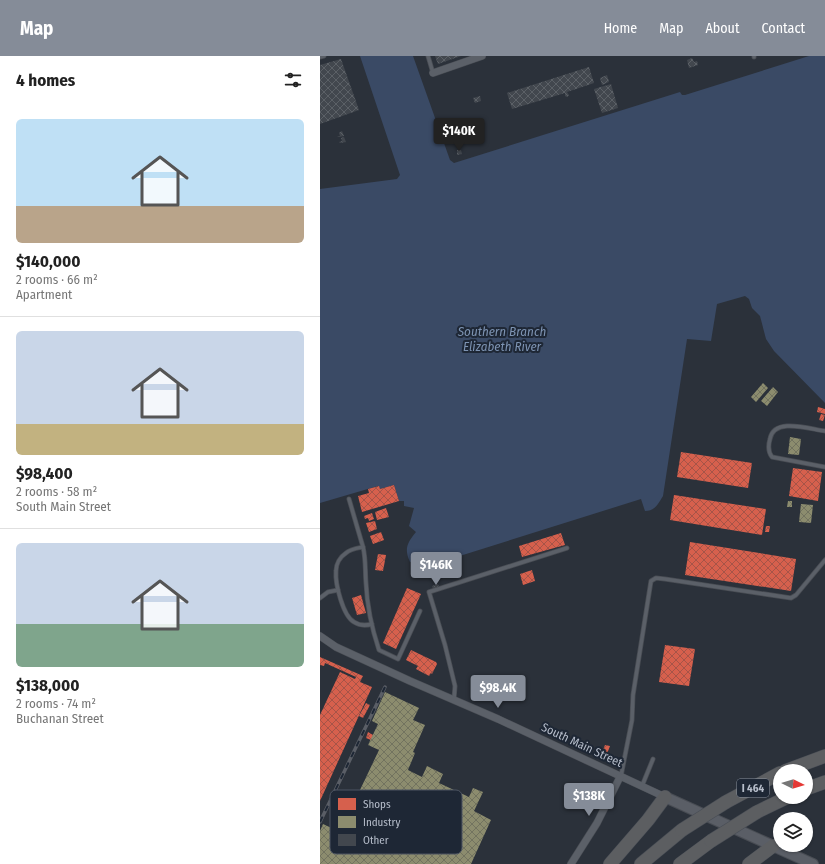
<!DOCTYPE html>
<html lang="en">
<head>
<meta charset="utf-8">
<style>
  body { margin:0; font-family:"Fira Sans Condensed",sans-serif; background:#f6f6f6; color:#222; height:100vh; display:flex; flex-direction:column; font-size:15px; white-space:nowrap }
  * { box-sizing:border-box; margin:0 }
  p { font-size:13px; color:#767676 }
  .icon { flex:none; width:22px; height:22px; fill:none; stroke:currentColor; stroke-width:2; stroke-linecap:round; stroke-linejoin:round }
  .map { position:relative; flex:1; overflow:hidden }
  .panel { display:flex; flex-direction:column; background:#fff; width:320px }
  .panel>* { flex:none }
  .needle { width:26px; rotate:95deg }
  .controls { position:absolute; left:453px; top:708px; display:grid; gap:8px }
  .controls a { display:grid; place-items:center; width:40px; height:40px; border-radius:50%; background:#fff; box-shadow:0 1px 3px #0004; font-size:20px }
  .price { position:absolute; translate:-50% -34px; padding:0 9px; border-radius:4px; background:#858c98; color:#fff; font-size:13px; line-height:26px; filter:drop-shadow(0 1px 2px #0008) }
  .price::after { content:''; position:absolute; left:50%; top:24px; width:12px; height:9px; margin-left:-6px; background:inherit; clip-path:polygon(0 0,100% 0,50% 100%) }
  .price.on { background:#222; color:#fff }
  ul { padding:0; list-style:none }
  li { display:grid; align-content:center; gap:8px; height:212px; padding:0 16px }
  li+li { border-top:1px solid #e0e0e0 }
  li span { display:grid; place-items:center; height:124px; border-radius:6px; color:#555 }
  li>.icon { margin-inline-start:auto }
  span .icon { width:72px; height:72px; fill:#fffc; stroke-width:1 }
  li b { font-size:17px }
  h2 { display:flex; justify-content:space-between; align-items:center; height:48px; padding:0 16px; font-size:17px }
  header { display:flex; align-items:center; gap:24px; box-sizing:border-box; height:56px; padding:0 20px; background:#858c98; color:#fff }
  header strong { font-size:19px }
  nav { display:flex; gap:22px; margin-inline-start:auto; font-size:14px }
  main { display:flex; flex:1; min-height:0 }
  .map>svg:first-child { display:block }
  .water { fill:#3a4a65 }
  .shops { fill:url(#shops-cross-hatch) }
  .industry { fill:url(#industry-cross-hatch) }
  .building { fill:url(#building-cross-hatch) }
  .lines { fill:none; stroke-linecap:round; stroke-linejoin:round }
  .lane-casing { stroke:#494d54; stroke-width:5 }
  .street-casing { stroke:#494d54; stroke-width:8 }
  .secondary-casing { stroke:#494d54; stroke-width:12 }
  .highway-casing { stroke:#484d55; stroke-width:14 }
  .lane { stroke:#5b6068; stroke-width:3.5 }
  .street { stroke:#5b6068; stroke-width:7 }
  .secondary { stroke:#5a5e66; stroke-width:10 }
  .highway { stroke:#5c5e61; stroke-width:13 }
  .rail-casing { stroke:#5a5e66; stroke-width:3.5 }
  .rail { stroke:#1e2735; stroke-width:2; stroke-dasharray:6; stroke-linecap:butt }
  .highway-bridge-casing { stroke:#484d55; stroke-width:14; stroke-linecap:butt }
  .highway-bridge { stroke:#5c5e61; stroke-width:13 }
  .labels { text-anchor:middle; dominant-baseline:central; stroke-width:4; stroke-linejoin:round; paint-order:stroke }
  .shield { fill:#1e2735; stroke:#88909d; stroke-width:1 }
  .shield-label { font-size:11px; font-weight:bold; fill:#b6bdca }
  .street-label { font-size:12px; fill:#b6bdca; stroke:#1e2735 }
  .water-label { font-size:13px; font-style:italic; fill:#7d93b2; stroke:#1e2735 }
  .key { fill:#1e2735; stroke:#4c5462; stroke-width:1 }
  .key-label { font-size:11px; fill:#b6bdca }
</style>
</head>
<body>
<header>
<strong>Map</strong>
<nav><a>Home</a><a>Map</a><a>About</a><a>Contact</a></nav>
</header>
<main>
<section class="panel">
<h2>4 homes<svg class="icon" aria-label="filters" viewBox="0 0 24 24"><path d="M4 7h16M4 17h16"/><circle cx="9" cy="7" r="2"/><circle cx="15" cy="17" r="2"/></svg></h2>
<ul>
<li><span style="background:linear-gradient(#bfe0f5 70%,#b9a48a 0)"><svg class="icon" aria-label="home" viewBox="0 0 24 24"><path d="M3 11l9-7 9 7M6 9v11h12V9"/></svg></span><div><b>$140,000</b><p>2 rooms · 66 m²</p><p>Apartment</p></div></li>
<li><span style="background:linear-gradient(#c9d6e8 75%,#c2b280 0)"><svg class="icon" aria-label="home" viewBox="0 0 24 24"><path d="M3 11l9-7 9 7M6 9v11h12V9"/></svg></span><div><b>$98,400</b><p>2 rooms · 58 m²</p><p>South Main Street</p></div></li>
<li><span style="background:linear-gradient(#c9d6e8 65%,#7fa58c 0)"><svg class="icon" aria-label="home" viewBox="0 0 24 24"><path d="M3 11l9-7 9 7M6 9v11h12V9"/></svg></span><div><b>$138,000</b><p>2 rooms · 74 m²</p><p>Buchanan Street</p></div></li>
</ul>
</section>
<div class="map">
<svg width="505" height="808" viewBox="0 0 505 808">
  <defs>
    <pattern id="shops-cross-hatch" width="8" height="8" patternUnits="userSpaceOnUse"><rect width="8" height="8" fill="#d6604d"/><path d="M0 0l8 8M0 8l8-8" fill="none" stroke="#a65448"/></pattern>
    <pattern id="industry-cross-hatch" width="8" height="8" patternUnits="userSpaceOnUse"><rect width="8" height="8" fill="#8c8c6e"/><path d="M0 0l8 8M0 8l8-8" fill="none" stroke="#72735f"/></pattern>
    <pattern id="building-cross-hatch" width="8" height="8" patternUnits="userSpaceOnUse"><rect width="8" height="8" fill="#42474e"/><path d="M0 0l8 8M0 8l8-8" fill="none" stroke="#5b6066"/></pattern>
  </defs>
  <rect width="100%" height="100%" fill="#2b313a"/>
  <path class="water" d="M 40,0 L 93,0 L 130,104 L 134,107 L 360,36 L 362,39 L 365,39 L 489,0 L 505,0 L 505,347 L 454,295 L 446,283 L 440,260 L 432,252 L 429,243 L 425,240 L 397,248 L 391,285 L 367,283 L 343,440 C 338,448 335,455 325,455 L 321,443 L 111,509 L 101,497 L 96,499 L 95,505 L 90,506 C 84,493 87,487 96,476 L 89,470 L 94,452 L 84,450 L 84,445 L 79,445 L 74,429 L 60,433 L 58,430 L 0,447 L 0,133 L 77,123 L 80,119 Z"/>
  <g class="shops">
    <polygon points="498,351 505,353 505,358 497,356"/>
    <polygon points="501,358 505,359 503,365 499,364"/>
    <polygon points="361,396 432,407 428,432 357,421"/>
    <polygon points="473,412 502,416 498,445 469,440"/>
    <polygon points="74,429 79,445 42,456 38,440 49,437 48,433 59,430 60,433"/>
    <polygon points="354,439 446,453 442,479 350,464"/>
    <polygon points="66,452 69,461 57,464 55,456"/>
    <polygon points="52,457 54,463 49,465 48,462 45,463 44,460"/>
    <polygon points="55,465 57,473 49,476 46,467"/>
    <polygon points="446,470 450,470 449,476 445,476"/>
    <polygon points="61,476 64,484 53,488 50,480"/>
    <polygon points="241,477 245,489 202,501 199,490"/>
    <polygon points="370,486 476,503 471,535 365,519"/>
    <polygon points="58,498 66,499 63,515 55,514"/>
    <polygon points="212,514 215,525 203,529 200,518"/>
    <polygon points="87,532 101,538 76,593 63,587"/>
    <polygon points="41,539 46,557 37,559 32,542"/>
    <polygon points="345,589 375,593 369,630 339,626"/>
    <polygon points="91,594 116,606 117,608 112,618 111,617 109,620 96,613 98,610 86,604"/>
    <polygon points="0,601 43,620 40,626 52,631 0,745 0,659 20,616 35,623 36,621 5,607 4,610 0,609"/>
    <polygon points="46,647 50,649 43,662 39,660"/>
    <polygon points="48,676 53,679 51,684 46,682"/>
    <polygon points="285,689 290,690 285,703 280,701"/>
  </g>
  <g class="industry">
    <polygon points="443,327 448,332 436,346 431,341"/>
    <polygon points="453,331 458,336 447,350 441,345"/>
    <polygon points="470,381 481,383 479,399 468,398"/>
    <polygon points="468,445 472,445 472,451 467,451"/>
    <polygon points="481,448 493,449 491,467 479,466"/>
    <polygon points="65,636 99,652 93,664 105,669 93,696 95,697 88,714 102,721 107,710 123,718 119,727 149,741 153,732 163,736 154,755 171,764 151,808 0,808 0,775 3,768 20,776 59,694 48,689 58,668 52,665"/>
  </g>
  <g class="building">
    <polygon points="115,0 141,0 118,8"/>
    <polygon points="372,2 374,6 377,5 378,9 369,12 367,4"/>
    <polygon points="21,3 39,54 0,68 0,9"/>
    <polygon points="269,11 274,27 247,36 249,39 247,41 245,40 245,37 192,53 187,37"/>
    <polygon points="287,19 289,26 282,29 280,22"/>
    <polygon points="291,28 298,52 282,57 274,33"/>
    <polygon points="160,40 161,45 155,47 153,42"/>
    <polygon points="22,75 24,80 19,81 17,80 20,80 19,77"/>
    <polygon points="24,81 26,86 20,87 19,86 22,85 21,82"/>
    <polygon points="137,94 141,94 142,98 137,99"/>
    <polygon points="118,528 119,531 113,533 112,530"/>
  </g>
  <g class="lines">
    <g class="lane-casing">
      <g id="lane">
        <polyline points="108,0 113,17"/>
        <polyline points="434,0 434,1"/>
        <polyline points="0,1 4,0"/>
        <path d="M 505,375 C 489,373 454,361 450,383 C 448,390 448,396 452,401 L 505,411"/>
        <polyline points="29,443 43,491"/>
        <polyline points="0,542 8,536 18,534"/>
        <path d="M 52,568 C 45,570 40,570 34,566 C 23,560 15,528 16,515 C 16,508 20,501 26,497 C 30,493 38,492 43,491 C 46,503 45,515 46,527 C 47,550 52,573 59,594 L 78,603 L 100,555"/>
        <polyline points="134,643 135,630 125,589 109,536 247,492"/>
        <polyline points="301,720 312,664 313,639 331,525 336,522 345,523 471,542 476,539 505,504"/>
        <polyline points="322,730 333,703"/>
      </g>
    </g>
    <g class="street-casing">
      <g id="street">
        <polyline points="113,17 162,0"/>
        <polyline points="0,580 16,591 90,625 178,663 345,741"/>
        <polyline points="251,808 277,767 300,721"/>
      </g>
    </g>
    <g class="secondary-casing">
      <polyline id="secondary" points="345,741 493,808"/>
    </g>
    <g class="highway-casing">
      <g id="highway">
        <polyline points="465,715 505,700"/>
        <polyline points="486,733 505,726"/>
        <polyline points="406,746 460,717"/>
        <polyline points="437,756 468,741"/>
        <polyline points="290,808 328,764 345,741"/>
        <polyline points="321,808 362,774"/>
        <polyline points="360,808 391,785"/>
        <polyline points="429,808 453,790"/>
      </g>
    </g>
    <use href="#lane" class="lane"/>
    <use href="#street" class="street"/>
    <use href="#secondary" class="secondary"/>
    <use href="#highway" class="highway"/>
    <g class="rail-casing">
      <polyline id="rail" points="0,766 65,631"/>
    </g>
    <use href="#rail" class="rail"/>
    <g class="highway-bridge-casing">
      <g id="highway-bridge">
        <polyline points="362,774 406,746"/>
        <polyline points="391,785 437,756"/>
      </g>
    </g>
    <use href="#highway-bridge" class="highway-bridge"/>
  </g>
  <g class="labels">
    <rect class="shield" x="417" y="723" width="32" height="18" rx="3"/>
    <g class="shield-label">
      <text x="433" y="732">I 464</text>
    </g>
    <g class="street-label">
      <text transform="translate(262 689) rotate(25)">South Main Street</text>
    </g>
    <g class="water-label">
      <text x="182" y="275">Southern Branch<tspan x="182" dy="15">Elizabeth River</tspan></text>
    </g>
  </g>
  <rect x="10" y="734" width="132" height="64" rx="6" class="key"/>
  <rect x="18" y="742" width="18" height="12" fill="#d6604d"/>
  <rect x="18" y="760" width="18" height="12" fill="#8c8c6e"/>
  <rect x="18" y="778" width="18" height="12" fill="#42474e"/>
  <g class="key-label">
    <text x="43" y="752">Shops</text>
    <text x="43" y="770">Industry</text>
    <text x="43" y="788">Other</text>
  </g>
</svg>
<div class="controls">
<a><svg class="needle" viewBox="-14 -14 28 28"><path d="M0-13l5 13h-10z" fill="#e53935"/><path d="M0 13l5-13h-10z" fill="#767676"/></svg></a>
<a><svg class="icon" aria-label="layers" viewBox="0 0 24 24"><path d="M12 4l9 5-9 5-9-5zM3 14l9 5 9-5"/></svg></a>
</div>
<b class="price on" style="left:139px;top:96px">$140K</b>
<b class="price" style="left:116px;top:530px">$146K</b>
<b class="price" style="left:178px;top:653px">$98.4K</b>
<b class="price" style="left:269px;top:761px">$138K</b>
</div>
</main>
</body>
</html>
